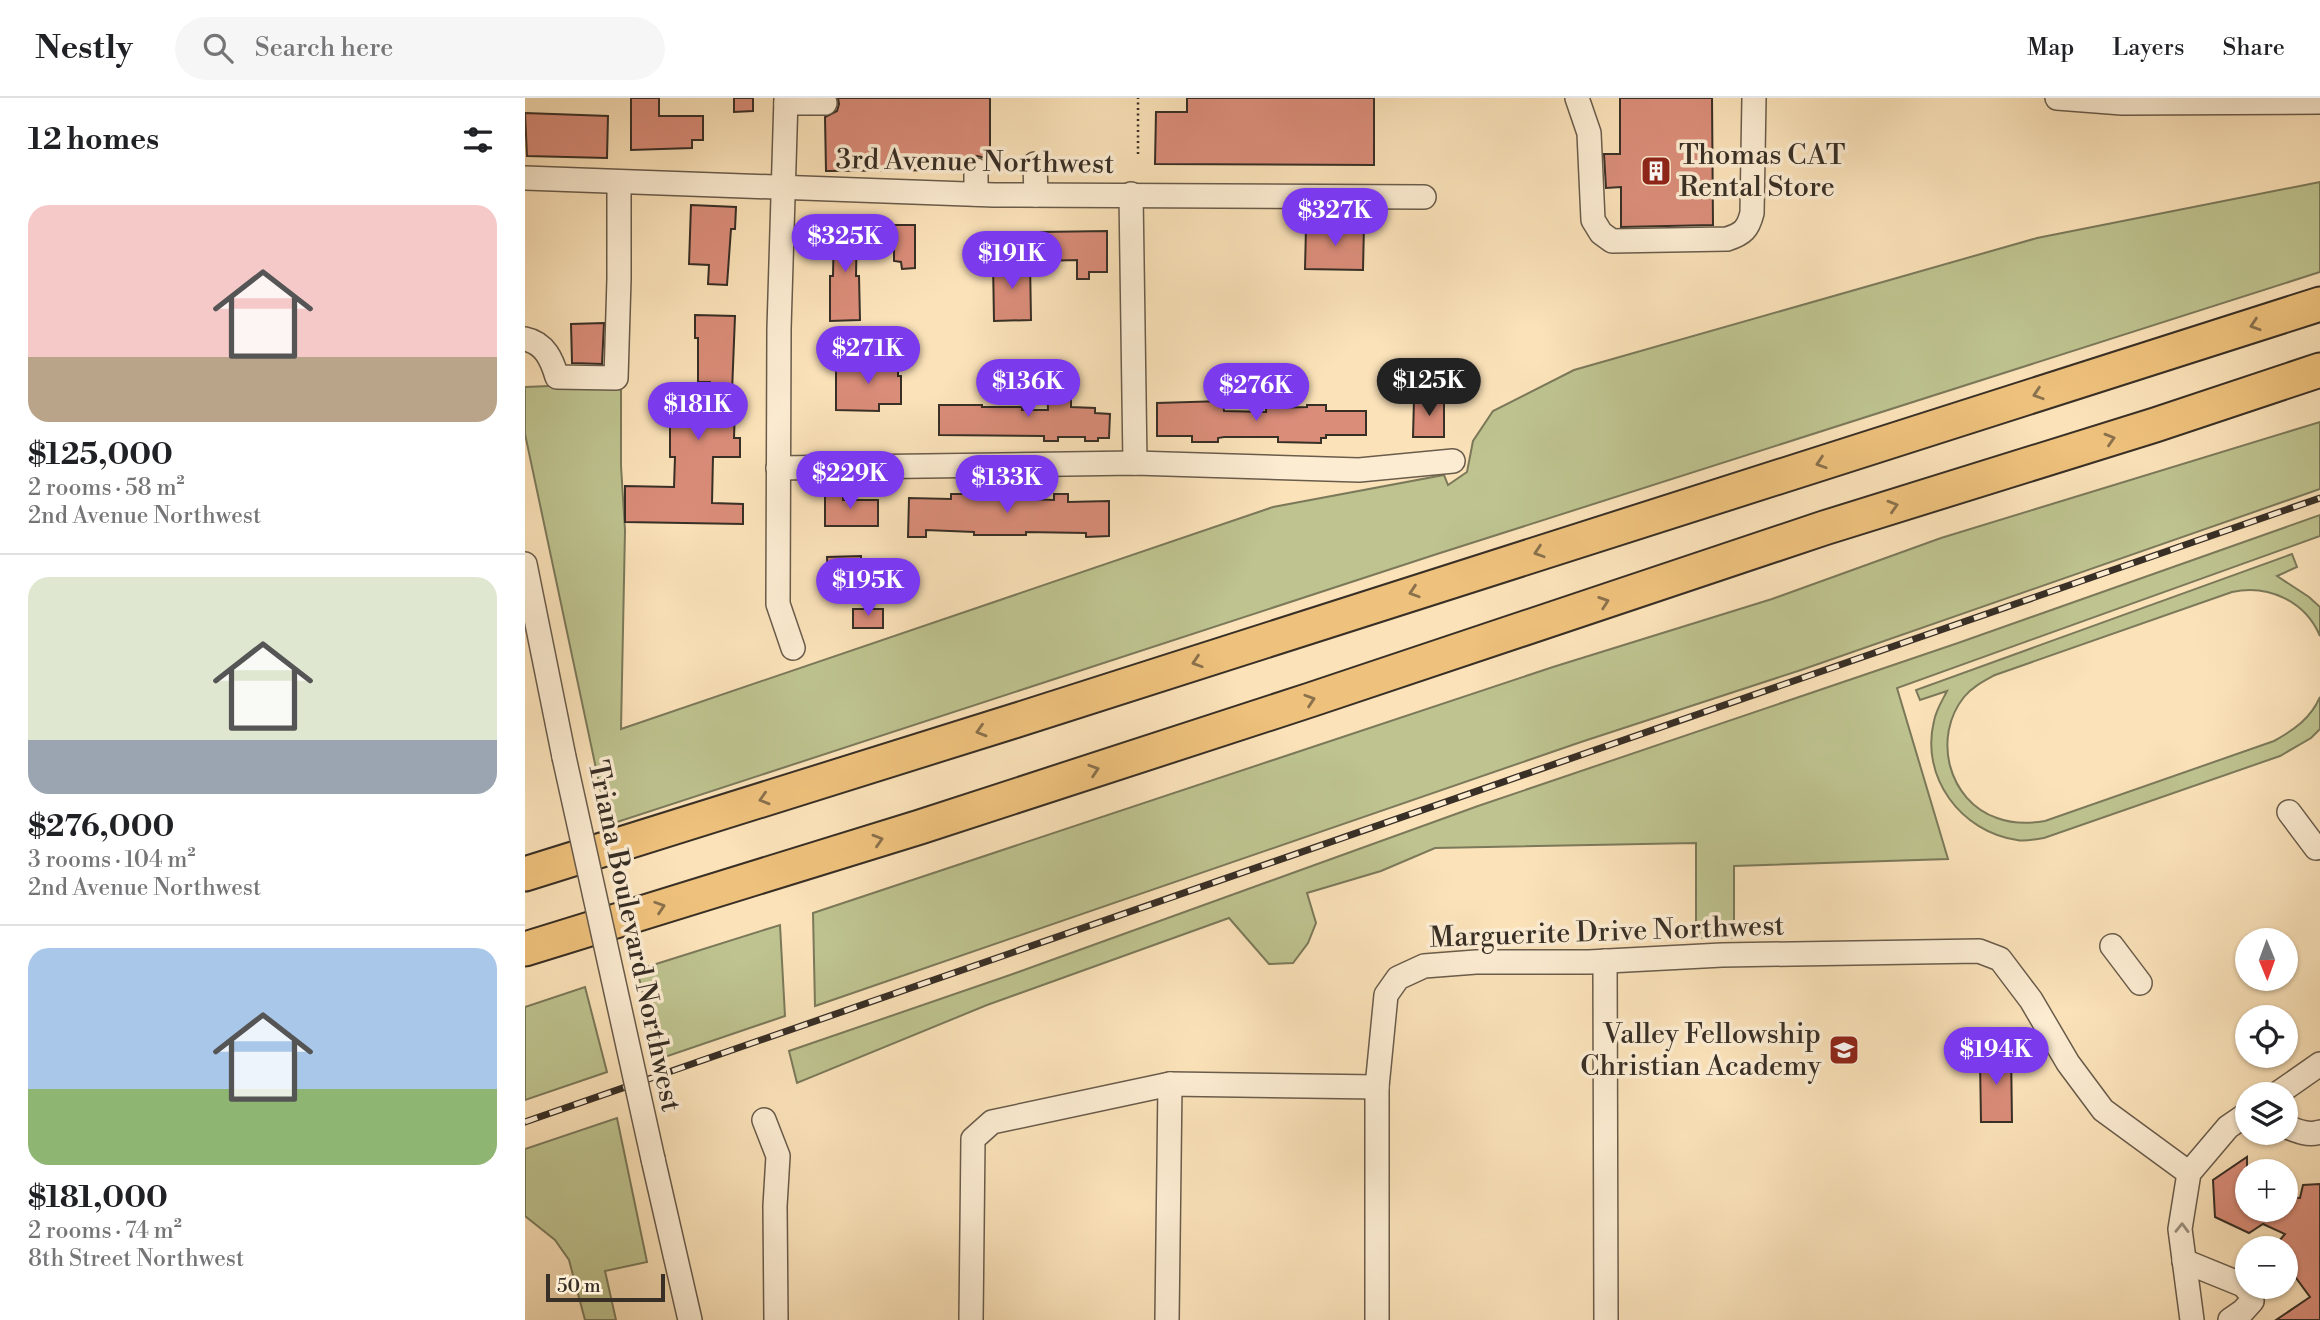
<!DOCTYPE html>
<html lang="en">
<head>
<meta charset="utf-8">
<style>
  body { margin:0; font-family:"Libre Bodoni",serif; background:#f6f6f6; color:#202124; height:100vh; display:flex; flex-direction:column; font-size:26px; white-space:nowrap }
  * { box-sizing:border-box; margin:0 }
  p { font-size:23px; color:#757577 }
  .icon { flex:none; width:38px; height:38px; fill:none; stroke:currentColor; stroke-width:2; stroke-linecap:round; stroke-linejoin:round }
  .map { position:relative; flex:1; overflow:hidden }
  .panel { display:flex; flex-direction:column; background:#fff; width:525px }
  .panel>* { flex:none }
  .needle { width:46px; rotate:179deg }
  .buttons { position:absolute; left:1710px; top:830px; display:grid; gap:14px }
  .buttons a { display:grid; place-items:center; width:63px; height:63px; border-radius:50%; background:#fff; box-shadow:0 2px 5px #0004; font-size:35px }
  .scale { position:absolute; left:21px; bottom:18px; width:119px; box-sizing:border-box; padding-left:7px; border:4px solid #382f26; border-top:0; font-size:19px; line-height:24px; white-space:nowrap; color:#382f26; -webkit-text-stroke:5px #fcecd2; paint-order:stroke }
  .price { position:absolute; translate:-50% -60px; padding:0 16px; border-radius:24px; background:#7c3aed; color:#fff; font-size:23px; line-height:46px; filter:drop-shadow(0 2px 4px #0008) }
  .price::after { content:''; position:absolute; left:50%; top:42px; width:21px; height:16px; margin-left:-10px; background:inherit; clip-path:polygon(0 0,100% 0,50% 100%) }
  .price.selected { background:#222; color:#fff }
  ul { padding:0; list-style:none }
  li { display:grid; align-content:center; gap:14px; height:371px; padding:0 28px }
  li+li { border-top:2px solid #e0e0e0 }
  li span { display:grid; place-items:center; height:217px; border-radius:21px; color:#555 }
  li>.icon { margin-inline-start:auto }
  span .icon { width:126px; height:126px; fill:#fffc; stroke-width:1 }
  li b { font-size:30px }
  h2 { display:flex; justify-content:space-between; align-items:center; height:84px; padding:0 28px; font-size:30px }
  header { display:flex; align-items:center; gap:42px; box-sizing:border-box; height:98px; padding:0 35px; background:#fff; border-bottom:2px solid #e0e0e0 }
  header strong { font-size:33px }
  nav { display:flex; gap:38px; margin-inline-start:auto; font-size:24px }
  .search { width:490px; height:63px; background:#f6f6f6; display:flex; align-items:center; gap:18px; box-sizing:border-box; padding:0 24px; border-radius:38px; color:#757577; font-size:26px }
  main { display:flex; flex:1; min-height:0 }
  .map>svg:first-child { display:block }
  .green { fill:#bec38f; stroke:#7b795a; stroke-width:2 }
  .building { fill:#da8d79; stroke:#382f26; stroke-width:2 }
  .lines { fill:none; stroke-linecap:round; stroke-linejoin:round }
  .minor-casing { stroke:#695c4b; stroke-width:26 }
  .highway-casing { stroke:#382f26; stroke-width:37 }
  .path { stroke:#382f26; stroke-width:2.5; stroke-dasharray:2 3.5; stroke-linecap:butt }
  .minor { stroke:#fcecd2; stroke-width:23 }
  .highway { stroke:#eec17c; stroke-width:33 }
  .rail-casing { stroke:#382f26; stroke-width:7 }
  .rail { stroke:#fcecd2; stroke-width:4.5; stroke-dasharray:13; stroke-linecap:butt }
  .minor-bridge-casing { stroke:#695c4b; stroke-width:26; stroke-linecap:butt }
  .minor-bridge { stroke:#fcecd2; stroke-width:23 }
  .oneway { stroke:#8a714d }
  .oneway2 { stroke:#9a8e7c }
  .labels { text-anchor:middle; dominant-baseline:central; stroke-width:7; stroke-linejoin:round; paint-order:stroke }
  .poi-label { font-size:28px; fill:#382f26; stroke:#fcecd2; text-anchor:start }
  .street-label { font-size:28px; fill:#382f26; stroke:#fcecd2 }
</style>
</head>
<body>
<header>
<strong>Nestly</strong>
<div class="search"><svg class="icon" aria-label="search" viewBox="0 0 24 24"><circle cx="10" cy="10" r="6"/><path d="M15 15l6 6"/></svg>Search here</div>
<nav><a>Map</a><a>Layers</a><a>Share</a></nav>
</header>
<main>
<section class="panel">
<h2>12 homes<svg class="icon" aria-label="filters" viewBox="0 0 24 24"><path d="M4 7h16M4 17h16"/><circle cx="9" cy="7" r="2"/><circle cx="15" cy="17" r="2"/></svg></h2>
<ul>
<li><span style="background:linear-gradient(#f6c9c9 70%,#b9a48a 0)"><svg class="icon" aria-label="home" viewBox="0 0 24 24"><path d="M3 11l9-7 9 7M6 9v11h12V9"/></svg></span><div><b>$125,000</b><p>2 rooms · 58 m²</p><p>2nd Avenue Northwest</p></div></li>
<li><span style="background:linear-gradient(#dfe7d0 75%,#9aa5b1 0)"><svg class="icon" aria-label="home" viewBox="0 0 24 24"><path d="M3 11l9-7 9 7M6 9v11h12V9"/></svg></span><div><b>$276,000</b><p>3 rooms · 104 m²</p><p>2nd Avenue Northwest</p></div></li>
<li><span style="background:linear-gradient(#a9c7e8 65%,#8fb573 0)"><svg class="icon" aria-label="home" viewBox="0 0 24 24"><path d="M3 11l9-7 9 7M6 9v11h12V9"/></svg></span><div><b>$181,000</b><p>2 rooms · 74 m²</p><p>8th Street Northwest</p></div></li>
</ul>
</section>
<div class="map">
<svg width="1795" height="1222" viewBox="0 0 1795 1222">
  <rect width="100%" height="100%" fill="#fbe2b9"/>
  <filter id="stains"><feTurbulence type="fractalNoise" baseFrequency=".00286" numOctaves="4"/><feColorMatrix values="0 0 0 0 .2 0 0 0 0 .09 0 0 0 0 .02 0 0 0 .5 -.17"/></filter>
  <radialGradient id="worn" r=".72"><stop offset=".6" stop-color="#630" stop-opacity="0"/><stop offset="1" stop-color="#630" stop-opacity=".3"/></radialGradient>
  <g class="green">
    <polygon points="1795,84 1795,174 912,456 83,727 0,336 0,289 96,285 96,368 100,432 96,631 748,409 919,377 923,387 942,374 948,343 968,313 1049,272 1512,140"/>
    <polygon points="1795,324 1795,391 1276,572 1056,644 290,908 288,815 1028,569 1247,501 1416,440"/>
    <polygon points="1795,417 1795,438 1372,590 1423,761 1209,768 1209,840 1171,840 1171,745 910,750 856,773 782,795 791,825 783,845 768,865 744,866 704,820 462,907 272,985 264,953 485,877 953,708 1433,545"/>
    <path d="M 1767,456 L 1772,469 L 1752,478 L 1784,499 L 1795,509 L 1795,538 C 1780,503 1743,486 1707,494 L 1470,577 C 1459,583 1447,589 1439,599 C 1407,639 1423,703 1472,720 C 1488,726 1503,726 1520,723 L 1749,643 C 1769,632 1786,620 1795,599 L 1795,631 L 1786,640 L 1755,658 L 1519,740 C 1510,741 1500,744 1492,742 C 1436,734 1395,679 1409,623 C 1411,612 1417,603 1422,593 L 1395,602 L 1391,592 Z"/>
    <polygon points="255,827 260,918 134,961 112,872"/>
    <polygon points="60,889 82,974 0,1002 0,909"/>
    <polygon points="92,1020 122,1164 80,1173 91,1222 60,1222 44,1162 30,1142 0,1118 0,1051"/>
  </g>
  <g class="building">
    <polygon points="106,0 134,0 134,18 178,18 178,42 167,42 167,50 106,52"/>
    <polygon points="209,0 228,0 228,13 209,14"/>
    <polygon points="313,0 465,0 465,61 452,58 445,60 439,64 437,72 301,73 300,19 312,13 314,6"/>
    <polygon points="662,0 849,0 849,67 630,66 631,14 662,14"/>
    <polygon points="1095,0 1187,0 1188,127 1096,129 1096,89 1081,90 1079,56 1095,56"/>
    <polygon points="0,15 83,18 82,60 2,58"/>
    <polygon points="166,107 211,109 210,131 206,131 202,187 183,186 184,167 164,166"/>
    <polygon points="309,124 332,124 331,178 334,178 335,222 305,223 305,178 308,178"/>
    <polygon points="369,127 390,127 390,170 377,171 376,164 369,163"/>
    <polygon points="816,127 839,127 838,172 780,171 781,129 816,130"/>
    <polygon points="582,133 582,174 564,174 564,181 552,181 552,162 516,163 515,134"/>
    <polygon points="505,163 506,222 469,223 468,164"/>
    <polygon points="170,217 210,218 207,294 216,294 215,309 210,309 209,340 215,340 215,359 188,359 187,405 218,406 218,426 100,424 100,388 149,389 150,359 145,359 145,322 184,322 185,284 173,284 173,240 170,240"/>
    <polygon points="79,225 77,266 47,265 46,226"/>
    <polygon points="352,260 373,261 373,278 376,278 376,306 354,306 354,313 311,312 311,266 352,267"/>
    <polygon points="546,281 546,309 570,310 570,315 585,316 584,340 573,340 573,343 560,343 560,339 533,339 533,343 519,343 519,338 414,337 414,307 457,307 457,309 497,309 497,312 523,312 522,282"/>
    <polygon points="889,301 919,301 919,339 888,339"/>
    <polygon points="698,303 699,313 741,314 741,310 782,309 782,307 801,307 801,313 841,313 841,337 801,337 801,340 796,340 796,345 753,344 753,339 699,339 693,340 693,344 667,344 667,338 632,338 632,305"/>
    <polygon points="300,394 318,394 318,402 353,402 353,428 300,428"/>
    <polygon points="426,396 501,396 501,401 529,402 529,396 543,396 543,404 584,403 584,438 561,439 561,435 501,434 501,437 449,437 449,434 401,432 401,439 383,439 384,400 426,401"/>
    <polygon points="336,458 336,483 303,483 302,459"/>
    <rect x="328" y="511" width="30" height="19"/>
    <polygon points="1462,952 1486,952 1487,1024 1456,1024 1455,963 1462,963"/>
    <polygon points="1722,1059 1722,1111 1760,1111 1760,1099 1775,1100 1778,1087 1795,1086 1795,1222 1751,1222 1785,1199 1760,1165 1760,1150 1748,1150 1760,1136 1738,1126 1724,1135 1690,1119 1688,1082"/>
  </g>
  <g class="lines">
    <g class="minor-casing">
      <g id="minor">
        <polyline points="261,0 254,231 253,506 268,550"/>
        <path d="M 1052,0 L 1064,35 L 1068,122 L 1076,135 L 1087,143 L 1202,141 C 1218,136 1223,131 1227,115 L 1229,0"/>
        <polyline points="1532,0 1597,5 1795,4"/>
        <polyline points="261,5 300,5"/>
        <polyline points="510,66 511,97"/>
        <polyline points="0,80 469,97 899,99"/>
        <polyline points="451,96 451,72"/>
        <polyline points="606,96 610,365"/>
        <path d="M 0,241 C 20,245 27,262 32,279 L 91,280 L 94,181 L 94,84"/>
        <polyline points="253,370 610,365 834,372 928,363"/>
        <polyline points="0,466 39,659"/>
        <polyline points="1764,714 1791,750"/>
        <polyline points="1587,848 1615,885"/>
        <polyline points="1080,863 1081,1222"/>
        <polyline points="1752,996 1795,966"/>
        <polyline points="239,1022 253,1058 250,1108 251,1222"/>
        <path d="M 1760,1028 C 1772,1033 1783,1038 1795,1034"/>
        <polyline points="128,1061 165,1222"/>
        <polyline points="1659,1163 1718,1187 1725,1195 1727,1203 1718,1213 1705,1222"/>
        <polyline points="446,1222 448,1041 467,1024 645,986 852,989"/>
        <polyline points="642,1222 645,986"/>
        <polyline points="852,1222 852,989 861,897 873,880 899,868 951,864 1064,864 1197,857 1454,853 1475,861 1506,902 1543,965 1578,1012 1664,1075"/>
        <polyline points="1667,1222 1655,1131 1664,1075 1703,1029 1722,1016"/>
      </g>
    </g>
    <g class="highway-casing">
      <g id="highway">
        <polyline points="0,776 489,623 1795,206"/>
        <polyline points="0,851 395,729 785,602 1299,430 1630,327 1795,272"/>
      </g>
    </g>
    <polyline class="path" points="613,56 613,0"/>
    <use href="#minor" class="minor"/>
    <use href="#highway" class="highway"/>
    <g class="rail-casing">
      <polyline id="rail" points="0,1024 1795,400"/>
    </g>
    <use href="#rail" class="rail"/>
    <g class="minor-bridge-casing">
      <polyline id="minor-bridge" points="39,659 128,1061"/>
    </g>
    <use href="#minor-bridge" class="minor-bridge"/>
  </g>
  <defs><path id="oneway-chevron" d="M-2-3.5L2.5 0L-2 3.5" fill="none" stroke-width="1.6" stroke-linecap="round" stroke-linejoin="round" transform="scale(1.75)"/></defs>
  <g class="oneway">
    <use href="#oneway-chevron" transform="translate(1730 227) rotate(162)"/>
    <use href="#oneway-chevron" transform="translate(1513 296) rotate(162)"/>
    <use href="#oneway-chevron" transform="translate(1585 341) rotate(-17)"/>
    <use href="#oneway-chevron" transform="translate(1296 365) rotate(162)"/>
    <use href="#oneway-chevron" transform="translate(1368 408) rotate(-17)"/>
    <use href="#oneway-chevron" transform="translate(1014 454) rotate(162)"/>
    <use href="#oneway-chevron" transform="translate(889 494) rotate(162)"/>
    <use href="#oneway-chevron" transform="translate(1079 504) rotate(-19)"/>
    <use href="#oneway-chevron" transform="translate(672 564) rotate(162)"/>
    <use href="#oneway-chevron" transform="translate(785 602) rotate(-18)"/>
    <use href="#oneway-chevron" transform="translate(456 633) rotate(163)"/>
    <use href="#oneway-chevron" transform="translate(569 672) rotate(-18)"/>
    <use href="#oneway-chevron" transform="translate(239 701) rotate(163)"/>
    <use href="#oneway-chevron" transform="translate(353 742) rotate(-17)"/>
    <use href="#oneway-chevron" transform="translate(135 809) rotate(-18)"/>
  </g>
  <use class="oneway2" href="#oneway-chevron" transform="translate(1657 1130) rotate(-89)"/>
  <defs>
    <g id="building-square" transform="scale(1.575)"><rect x="-9" y="-9" width="18" height="18" rx="4" fill="#8f2418" stroke="#fcecd2"/><path d="M-4-6H4V6H1V3H-1V6H-4ZM-2.5-4.3h1.7v1.8h-1.7ZM.8-4.3h1.7v1.8H.8ZM-2.5-1h1.7V.8h-1.7ZM.8-1h1.7V.8H.8Z" fill="#fff"/></g>
    <g id="school-square" transform="scale(1.575)"><rect x="-9" y="-9" width="18" height="18" rx="4" fill="#8f2418" stroke="#fcecd2"/><path d="M0-5L7-2L0 1L-7-2ZM-4 1L0 2.5L4 1V4Q0 6-4 4Z" fill="#fff"/></g>
  </defs>
  <g fill-rule="evenodd">
    <use href="#building-square" x="1131" y="73"/>
    <use href="#school-square" x="1319" y="952"/>
  </g>
  <g class="labels">
    <g class="poi-label">
      <text x="1154" y="57">Thomas CAT<tspan x="1154" dy="32">Rental Store</tspan></text>
      <text x="1296" y="936" text-anchor="end">Valley Fellowship<tspan x="1296" dy="32">Christian Academy</tspan></text>
    </g>
    <g class="street-label">
      <text transform="translate(450 64) rotate(1)">3rd Avenue Northwest</text>
      <text transform="translate(1082 834) rotate(-2)">Marguerite Drive Northwest</text>
      <text transform="translate(109 838) rotate(78)">Triana Boulevard Northwest</text>
    </g>
  </g>
  <rect width="100%" height="100%" filter="url(#stains)"/>
  <rect width="100%" height="100%" fill="url(#worn)"/>
</svg>
<div class="buttons">
<a><svg class="needle" viewBox="-14 -14 28 28"><path d="M0-13l5 13h-10z" fill="#e53935"/><path d="M0 13l5-13h-10z" fill="#757577"/></svg></a>
<a><svg class="icon" aria-label="locate" viewBox="0 0 24 24"><circle cx="12" cy="12" r="6"/><path d="M12 2v4M12 18v4M2 12h4M18 12h4"/></svg></a>
<a><svg class="icon" aria-label="layers" viewBox="0 0 24 24"><path d="M12 4l9 5-9 5-9-5zM3 14l9 5 9-5"/></svg></a>
<a>+</a>
<a>−</a>
</div>
<div class="scale">50 m</div>
<b class="price" style="left:810px;top:150px">$327K</b>
<b class="price" style="left:320px;top:176px">$325K</b>
<b class="price" style="left:487px;top:193px">$191K</b>
<b class="price" style="left:343px;top:288px">$271K</b>
<b class="price selected" style="left:904px;top:320px">$125K</b>
<b class="price" style="left:503px;top:321px">$136K</b>
<b class="price" style="left:731px;top:325px">$276K</b>
<b class="price" style="left:173px;top:344px">$181K</b>
<b class="price" style="left:325px;top:413px">$229K</b>
<b class="price" style="left:482px;top:417px">$133K</b>
<b class="price" style="left:343px;top:520px">$195K</b>
<b class="price" style="left:1471px;top:989px">$194K</b>
</div>
</main>
</body>
</html>
